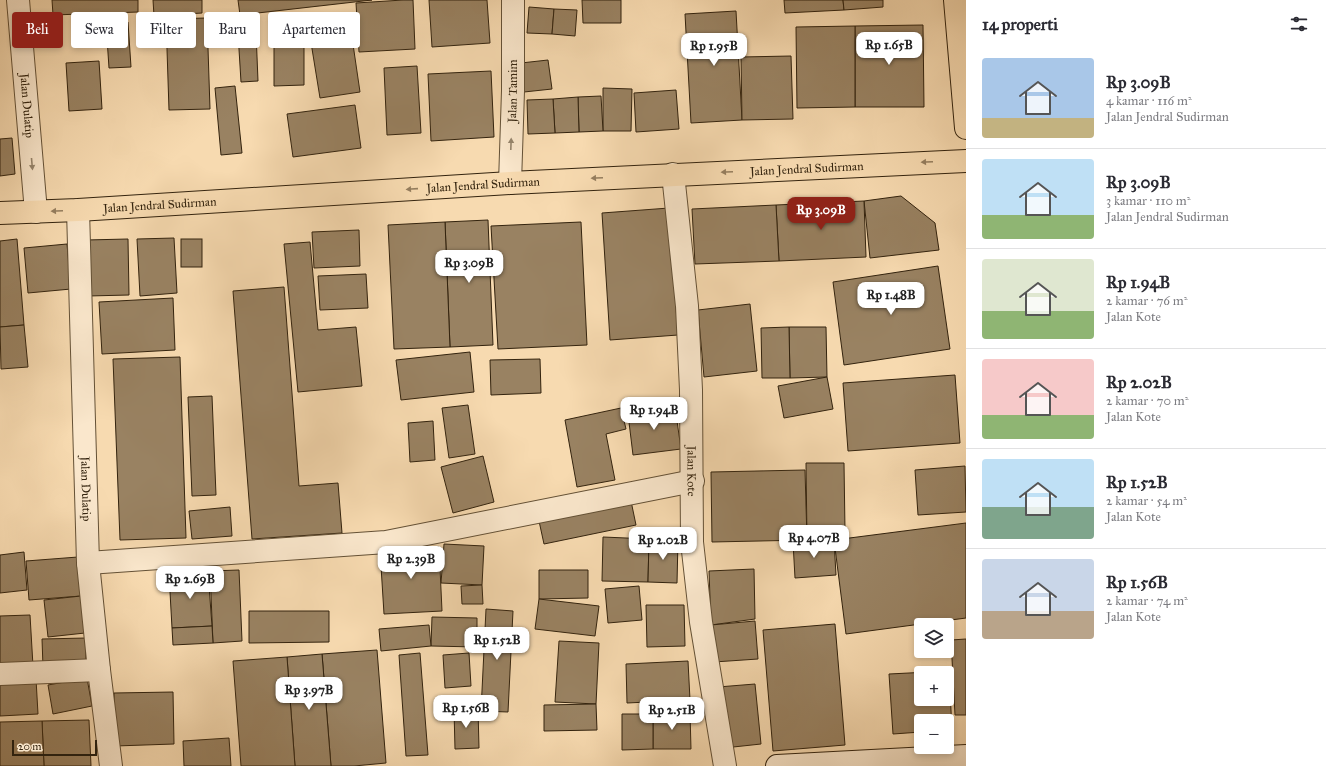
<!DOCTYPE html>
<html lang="id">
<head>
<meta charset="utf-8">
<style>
  body { margin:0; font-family:"IM FELL Great Primer",serif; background:#f7f7f7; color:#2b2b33; height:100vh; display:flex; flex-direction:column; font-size:15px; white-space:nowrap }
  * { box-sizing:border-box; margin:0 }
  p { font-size:13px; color:#7c7c81 }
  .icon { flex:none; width:22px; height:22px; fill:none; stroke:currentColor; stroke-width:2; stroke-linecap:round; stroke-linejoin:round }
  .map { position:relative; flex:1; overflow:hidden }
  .drawer { display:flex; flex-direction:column; background:#fff; width:360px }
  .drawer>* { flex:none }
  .banner { position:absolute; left:12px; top:12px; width:380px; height:36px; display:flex; gap:8px }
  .fabs { position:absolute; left:914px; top:618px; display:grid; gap:8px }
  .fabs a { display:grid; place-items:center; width:40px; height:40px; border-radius:4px; background:#fff; box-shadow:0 2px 6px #0003; font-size:20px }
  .scale { position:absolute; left:12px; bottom:10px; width:85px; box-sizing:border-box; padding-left:4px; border:2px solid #33230e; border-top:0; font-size:11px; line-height:14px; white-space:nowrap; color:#33230e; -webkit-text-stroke:3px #fae7cc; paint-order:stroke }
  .price { position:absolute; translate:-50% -34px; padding:0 9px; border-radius:8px; background:#fff; color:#222; font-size:13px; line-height:26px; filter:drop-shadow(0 1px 2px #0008) }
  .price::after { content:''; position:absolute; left:50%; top:24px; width:12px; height:9px; margin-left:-6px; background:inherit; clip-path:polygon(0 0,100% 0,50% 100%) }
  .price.current { background:#8f2418; color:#fff }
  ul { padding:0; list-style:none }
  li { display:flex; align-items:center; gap:12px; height:100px; padding:0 16px }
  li+li { border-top:1px solid #e1e1e2 }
  li span { display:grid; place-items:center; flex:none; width:112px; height:80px; border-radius:4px; color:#555 }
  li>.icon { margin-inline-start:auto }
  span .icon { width:48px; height:48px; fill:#fffc; stroke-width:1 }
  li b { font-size:17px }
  h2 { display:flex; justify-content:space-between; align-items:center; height:48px; padding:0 16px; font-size:17px }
  .chip { padding:0 14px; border-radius:4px; background:#fff; box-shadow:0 2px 6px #0003; font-size:14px; line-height:36px }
  .chip.current { background:#8f2418; color:#fff }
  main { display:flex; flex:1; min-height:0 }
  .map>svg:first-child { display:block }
  .building { fill:#998262; stroke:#33230e; fill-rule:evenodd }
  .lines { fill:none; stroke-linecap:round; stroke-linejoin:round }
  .minor-casing { stroke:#645136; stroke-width:24 }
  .tertiary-casing { stroke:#645136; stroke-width:24 }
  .secondary-casing { stroke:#33230e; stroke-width:24 }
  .primary-casing { stroke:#33230e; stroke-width:24 }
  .minor { stroke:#fae7cc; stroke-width:22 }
  .tertiary { stroke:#fae7cc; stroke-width:22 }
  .secondary { stroke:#fae7cc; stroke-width:22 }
  .primary { stroke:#f7dab0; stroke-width:22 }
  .oneway { fill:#96856d }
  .oneway2 { fill:#957e5f }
  .labels { text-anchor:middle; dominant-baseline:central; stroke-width:3.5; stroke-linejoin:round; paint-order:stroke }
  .street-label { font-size:12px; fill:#33230e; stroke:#fae7cc }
</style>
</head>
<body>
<main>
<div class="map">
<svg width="966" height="766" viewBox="0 0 966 766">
  <rect width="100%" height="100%" fill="#f7dab0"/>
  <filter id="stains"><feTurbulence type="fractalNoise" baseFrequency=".005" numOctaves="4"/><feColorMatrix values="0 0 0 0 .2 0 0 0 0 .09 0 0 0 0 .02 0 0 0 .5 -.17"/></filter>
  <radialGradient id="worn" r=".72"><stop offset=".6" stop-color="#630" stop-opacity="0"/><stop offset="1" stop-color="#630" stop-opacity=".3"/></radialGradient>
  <g class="building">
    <polygon points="52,0 138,0 138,12 53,15"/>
    <polygon points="153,0 202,0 202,13 154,16"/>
    <polygon points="238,0 372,0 240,15"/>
    <polygon points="403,0 413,0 415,49 359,52 356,3"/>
    <polygon points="429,0 487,0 490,43 432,47"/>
    <polygon points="582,0 621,0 621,23 583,23"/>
    <polygon points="784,0 843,0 844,10 785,13"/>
    <polygon points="843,0 883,0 883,7 844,10"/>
    <polygon points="529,7 554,9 552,34 527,33"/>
    <polygon points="554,9 577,10 575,36 552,34"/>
    <polygon points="736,11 742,120 691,123 685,14"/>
    <polygon points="349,17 360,92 320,98 308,24"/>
    <polygon points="207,18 210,109 169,110 166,19"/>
    <polygon points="128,22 131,67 109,68 106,23"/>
    <polygon points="923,25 924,107 855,107 855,26"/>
    <polygon points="855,26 855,107 797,108 796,27"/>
    <polygon points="256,32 258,81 241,82 238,33"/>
    <polygon points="304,46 304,85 274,86 274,47"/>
    <polygon points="791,56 793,119 742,120 741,57"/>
    <polygon points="548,60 552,89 524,92 521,63"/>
    <polygon points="99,61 102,109 69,111 66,63"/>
    <polygon points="417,66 421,133 387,135 384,68"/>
    <polygon points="491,71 494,137 431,141 428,74"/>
    <polygon points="235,86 242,153 221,155 215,88"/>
    <polygon points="603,88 632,89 631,131 603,131"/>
    <polygon points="676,90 679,129 636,132 634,93"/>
    <polygon points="601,96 603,131 579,132 578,97"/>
    <polygon points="578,97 579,132 555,133 553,99"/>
    <polygon points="553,99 555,133 528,134 527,100"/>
    <polygon points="355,105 361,148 293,157 287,114"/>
    <polygon points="12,138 15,174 0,176 0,139"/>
    <polygon points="901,196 935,223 939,250 870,258 864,201"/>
    <polygon points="864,201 866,257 779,261 776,205"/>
    <polygon points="776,205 779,261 695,264 692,209"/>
    <polygon points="669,208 678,335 610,340 602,213"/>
    <polygon points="488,220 493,345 450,347 445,222"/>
    <polygon points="445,222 450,347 394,349 388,225"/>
    <polygon points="581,222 587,345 498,349 491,226"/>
    <polygon points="359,230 360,266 314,268 312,232"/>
    <polygon points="174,238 177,293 140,296 137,239"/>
    <polygon points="17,239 24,325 0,327 0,241"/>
    <polygon points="128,239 129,295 88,296 86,240"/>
    <rect x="181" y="239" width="21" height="28"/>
    <polygon points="310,242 318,330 356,327 362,386 298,392 284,244"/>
    <polygon points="67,244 71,289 28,293 24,248"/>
    <polygon points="938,266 950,349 844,365 833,282"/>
    <polygon points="366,274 368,308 320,310 318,276"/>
    <polygon points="284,287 299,486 338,483 342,533 252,539 233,291"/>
    <polygon points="173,298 175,350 102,354 99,302"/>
    <polygon points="750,304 757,371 704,377 698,310"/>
    <polygon points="24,325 28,367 1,369 0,327"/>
    <polygon points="789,327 826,327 827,377 790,378"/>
    <polygon points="789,327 790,378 762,378 761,328"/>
    <polygon points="470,352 474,392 401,400 396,360"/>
    <polygon points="180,357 186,538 120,540 113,359"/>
    <polygon points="540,359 541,393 491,395 490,360"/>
    <polygon points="955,375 960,443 848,451 843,383"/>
    <polygon points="827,377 833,409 784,418 778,386"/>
    <polygon points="212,396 216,495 192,496 188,397"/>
    <polygon points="468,405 475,454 449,458 442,408"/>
    <polygon points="675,407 681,449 633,455 628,414"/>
    <polygon points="621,408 626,429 606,434 615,480 577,487 565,420"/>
    <polygon points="433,421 435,460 410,462 408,423"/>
    <polygon points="483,456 494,502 453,513 441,467"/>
    <polygon points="806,463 844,463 845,531 807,540"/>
    <polygon points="965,466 966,512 918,515 915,470"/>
    <polygon points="805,470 807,540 712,542 711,472"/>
    <polygon points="631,501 636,525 544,544 539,521"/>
    <polygon points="230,507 232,536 192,539 189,511"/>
    <polygon points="966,523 966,618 846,634 834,540"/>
    <polygon points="603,537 649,539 648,582 602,581"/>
    <polygon points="649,539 678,540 677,583 648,582"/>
    <polygon points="834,540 836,575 795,578 793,542"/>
    <polygon points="444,544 484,546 482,585 441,583"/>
    <polygon points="439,547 442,611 384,614 380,550"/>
    <polygon points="24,552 27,590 0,593 0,555"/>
    <polygon points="78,557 81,596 29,600 26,561"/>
    <polygon points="754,569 755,619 711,625 709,571"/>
    <polygon points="239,570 242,641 213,643 210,571"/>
    <polygon points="539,570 588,570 588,598 539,599"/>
    <polygon points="208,572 212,626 172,628 169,574"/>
    <polygon points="482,585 483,604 462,604 461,586"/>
    <polygon points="639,586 642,620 608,623 605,589"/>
    <polygon points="81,596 85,633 48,637 44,600"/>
    <polygon points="539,599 599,606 595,636 535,629"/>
    <polygon points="646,605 684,605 685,646 647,647"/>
    <polygon points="486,609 513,611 508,712 481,711"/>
    <polygon points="249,611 329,611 329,642 249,643"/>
    <polygon points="30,615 33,666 0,668 0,616"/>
    <polygon points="432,617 477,618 477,647 431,646"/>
    <polygon points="755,621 758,659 714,662 711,625"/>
    <polygon points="835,624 845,745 773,751 763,630"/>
    <polygon points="429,625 431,646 381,651 379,629"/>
    <polygon points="212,626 213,643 173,645 172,628"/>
    <polygon points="86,638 86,666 43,667 42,639"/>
    <polygon points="966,639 966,715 955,715 951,640"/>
    <polygon points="559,641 599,643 596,704 555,702"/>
    <polygon points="377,650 386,763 354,766 331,766 322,654"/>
    <polygon points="420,653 428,755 406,756 399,655"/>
    <polygon points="469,653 471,686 445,688 443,655"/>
    <polygon points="322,654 331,766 295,766 287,657"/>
    <polygon points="287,657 295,766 241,766 233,661"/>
    <polygon points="688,661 690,700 627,703 626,664"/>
    <path d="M 949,671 L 952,730 L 947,731 L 947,721 L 921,721 L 921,732 L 893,734 L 889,674 ZM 921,673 L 947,673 L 947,699 L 921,699 Z"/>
    <polygon points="87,678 92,706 53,714 48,685"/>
    <polygon points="36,679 38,714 0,716 0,681"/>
    <polygon points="755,684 761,744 724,748 718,687"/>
    <polygon points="173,692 174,744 115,746 114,693"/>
    <polygon points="596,704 597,730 544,731 544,705"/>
    <polygon points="478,709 479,748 455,749 454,710"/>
    <polygon points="690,713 691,749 653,749 653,714"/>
    <polygon points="622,714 653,714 653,749 622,750"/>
    <polygon points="89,720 91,766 44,766 42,721"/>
    <polygon points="42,721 44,766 0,766 0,722"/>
    <polygon points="229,738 231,766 184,766 183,741"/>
  </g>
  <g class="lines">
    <g class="minor-casing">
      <g id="minor">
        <path id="s1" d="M 673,174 L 687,306 L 691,390 L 692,542 L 701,622 L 725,766"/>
        <path id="s2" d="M 510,183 L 513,91 L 513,0"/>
        <path id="s3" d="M 78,210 L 88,563 L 99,670 L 111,766"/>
        <polyline points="88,563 386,542 693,481"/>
        <polyline points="0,674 99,670"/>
      </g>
    </g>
    <g class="tertiary-casing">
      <g id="tertiary">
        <path id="s4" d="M 18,0 L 36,212"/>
      </g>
    </g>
    <g class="secondary-casing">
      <polyline id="secondary" points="777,766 966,756"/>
    </g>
    <g class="primary-casing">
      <g id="primary">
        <polyline points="955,0 966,128"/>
        <path id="s5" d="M 0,213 L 78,210 L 510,183 L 966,161"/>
      </g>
    </g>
    <use href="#minor" class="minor"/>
    <use href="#tertiary" class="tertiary"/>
    <use href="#secondary" class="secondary"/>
    <use href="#primary" class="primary"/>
  </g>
  <defs><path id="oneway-solid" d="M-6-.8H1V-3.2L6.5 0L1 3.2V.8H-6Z"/></defs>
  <g class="oneway">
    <use href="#oneway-solid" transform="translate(511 144) rotate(-88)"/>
    <use href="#oneway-solid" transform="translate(32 164) rotate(85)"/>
  </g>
  <g class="oneway2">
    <use href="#oneway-solid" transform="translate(927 162) rotate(177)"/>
    <use href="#oneway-solid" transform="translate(727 172) rotate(177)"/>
    <use href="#oneway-solid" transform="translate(597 178) rotate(177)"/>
    <use href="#oneway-solid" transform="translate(412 189) rotate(176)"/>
    <use href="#oneway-solid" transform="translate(57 211) rotate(178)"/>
  </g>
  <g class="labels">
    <g class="street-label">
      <text stroke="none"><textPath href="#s2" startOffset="92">Jalan Tamim</textPath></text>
      <text stroke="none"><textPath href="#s4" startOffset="106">Jalan Dulatip</textPath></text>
      <text stroke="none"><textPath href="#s5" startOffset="808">Jalan Jendral Sudirman</textPath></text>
      <text stroke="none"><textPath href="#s5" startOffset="484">Jalan Jendral Sudirman</textPath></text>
      <text stroke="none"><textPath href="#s5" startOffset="160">Jalan Jendral Sudirman</textPath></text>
      <text stroke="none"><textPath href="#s1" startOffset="298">Jalan Kote</textPath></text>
      <text stroke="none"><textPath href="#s3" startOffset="279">Jalan Dulatip</textPath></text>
    </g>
  </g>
  <rect width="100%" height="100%" filter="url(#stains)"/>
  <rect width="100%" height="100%" fill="url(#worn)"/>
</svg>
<div class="fabs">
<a><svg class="icon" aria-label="layers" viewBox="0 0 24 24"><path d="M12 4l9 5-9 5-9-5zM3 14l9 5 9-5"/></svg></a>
<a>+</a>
<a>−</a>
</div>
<div class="scale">20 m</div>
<b class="price" style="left:889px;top:66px">Rp 1.65B</b>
<b class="price" style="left:714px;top:67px">Rp 1.95B</b>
<b class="price current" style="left:821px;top:231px">Rp 3.09B</b>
<b class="price" style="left:469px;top:284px">Rp 3.09B</b>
<b class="price" style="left:891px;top:316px">Rp 1.48B</b>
<b class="price" style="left:654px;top:431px">Rp 1.94B</b>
<b class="price" style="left:814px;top:559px">Rp 4.07B</b>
<b class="price" style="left:663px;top:561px">Rp 2.02B</b>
<b class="price" style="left:411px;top:580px">Rp 2.39B</b>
<b class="price" style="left:190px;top:600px">Rp 2.69B</b>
<b class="price" style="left:497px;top:661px">Rp 1.52B</b>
<b class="price" style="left:309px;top:711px">Rp 3.97B</b>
<b class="price" style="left:466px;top:729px">Rp 1.56B</b>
<b class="price" style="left:672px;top:731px">Rp 2.51B</b>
<div class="banner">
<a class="chip current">Beli</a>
<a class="chip">Sewa</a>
<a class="chip">Filter</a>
<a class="chip">Baru</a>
<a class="chip">Apartemen</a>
</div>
</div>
<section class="drawer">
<h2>14 properti<svg class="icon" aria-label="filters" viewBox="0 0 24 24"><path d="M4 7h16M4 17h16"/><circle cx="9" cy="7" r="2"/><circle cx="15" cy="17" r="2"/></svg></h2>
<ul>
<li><span style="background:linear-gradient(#a9c7e8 75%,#c2b280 0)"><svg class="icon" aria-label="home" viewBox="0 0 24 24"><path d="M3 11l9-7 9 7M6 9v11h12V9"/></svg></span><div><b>Rp 3.09B</b><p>4 kamar · 116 m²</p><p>Jalan Jendral Sudirman</p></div></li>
<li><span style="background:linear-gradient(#bfe0f5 70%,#8fb573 0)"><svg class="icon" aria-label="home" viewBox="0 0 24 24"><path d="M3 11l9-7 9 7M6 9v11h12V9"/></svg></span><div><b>Rp 3.09B</b><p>3 kamar · 110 m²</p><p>Jalan Jendral Sudirman</p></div></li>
<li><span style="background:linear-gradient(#dfe7d0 65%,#8fb573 0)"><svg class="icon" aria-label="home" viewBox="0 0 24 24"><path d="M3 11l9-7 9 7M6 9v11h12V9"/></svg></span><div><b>Rp 1.94B</b><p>2 kamar · 76 m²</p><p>Jalan Kote</p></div></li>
<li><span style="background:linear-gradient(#f6c9c9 70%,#8fb573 0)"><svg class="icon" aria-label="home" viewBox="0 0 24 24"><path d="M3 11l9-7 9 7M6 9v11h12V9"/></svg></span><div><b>Rp 2.02B</b><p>2 kamar · 70 m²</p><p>Jalan Kote</p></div></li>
<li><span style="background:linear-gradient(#bfe0f5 60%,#7fa58c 0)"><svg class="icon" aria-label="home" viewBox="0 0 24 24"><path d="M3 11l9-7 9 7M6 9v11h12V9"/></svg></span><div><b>Rp 1.52B</b><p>2 kamar · 54 m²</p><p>Jalan Kote</p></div></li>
<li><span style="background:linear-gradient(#c9d6e8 65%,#b9a48a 0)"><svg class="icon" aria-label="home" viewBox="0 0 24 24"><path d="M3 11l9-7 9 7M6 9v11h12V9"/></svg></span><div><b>Rp 1.56B</b><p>2 kamar · 74 m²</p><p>Jalan Kote</p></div></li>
</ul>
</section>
</main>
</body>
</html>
